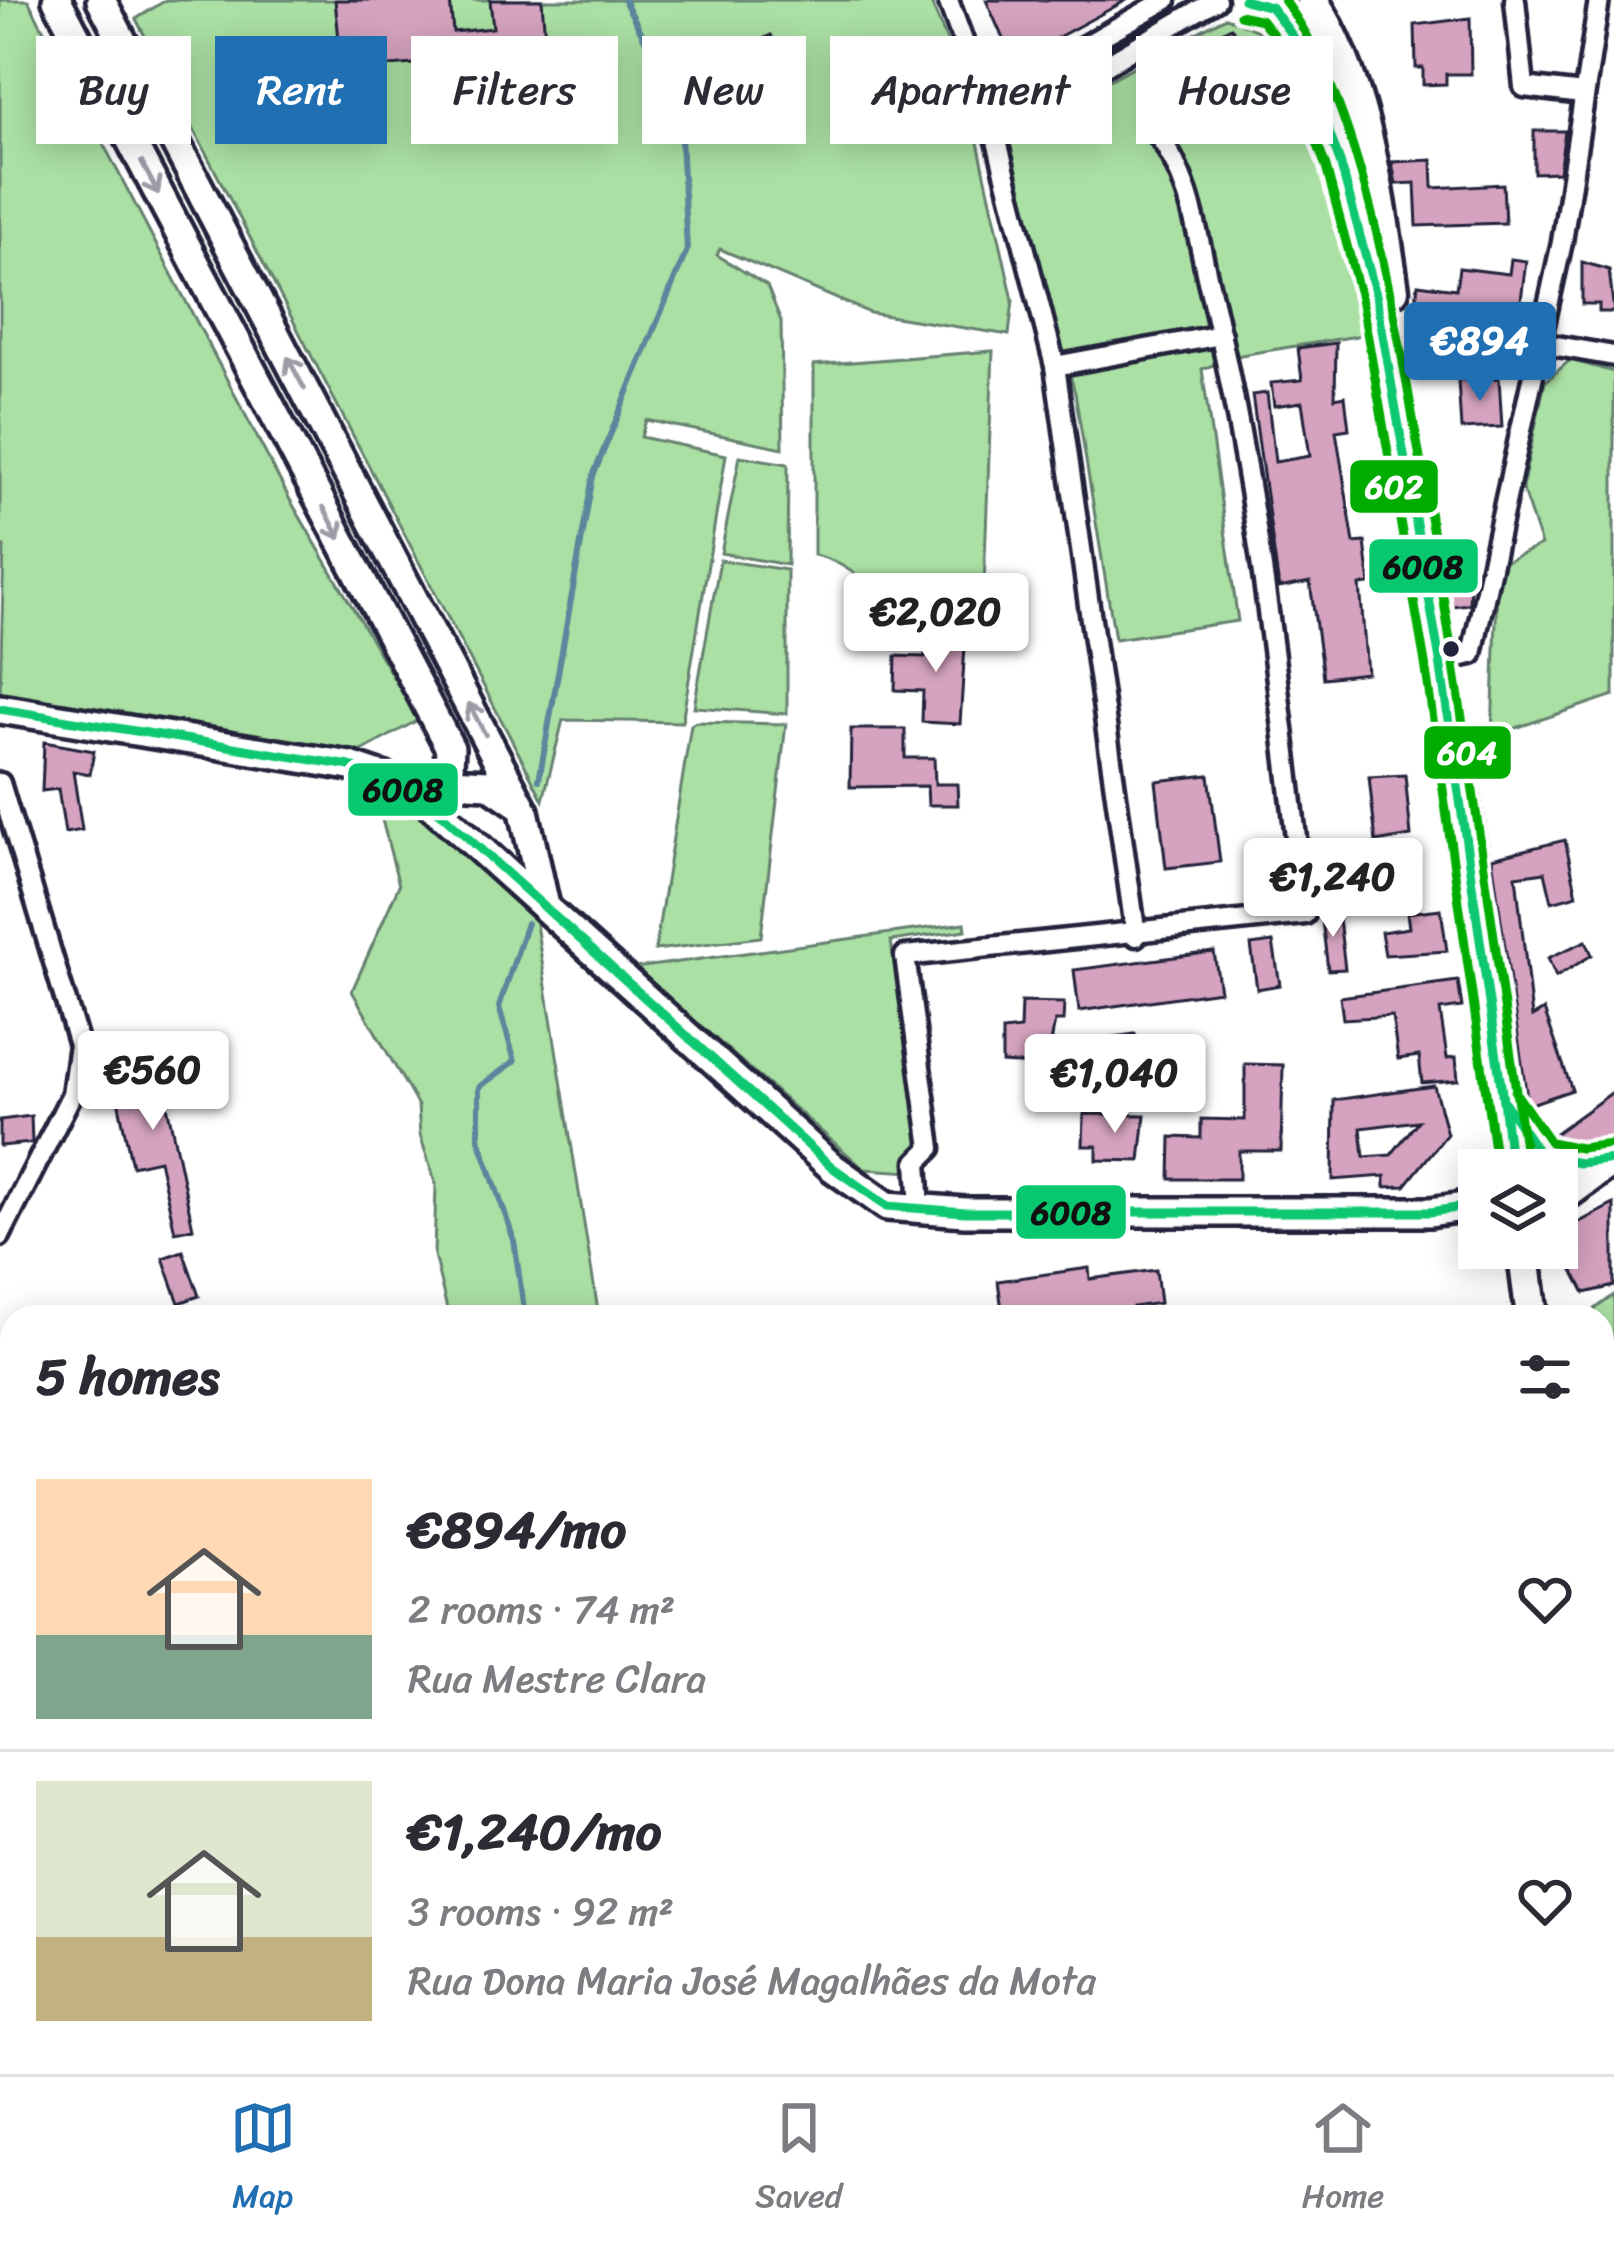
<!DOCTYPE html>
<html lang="en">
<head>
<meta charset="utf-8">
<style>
  body { margin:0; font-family:Sriracha,sans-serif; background:#f2f2f3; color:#2b2b33; height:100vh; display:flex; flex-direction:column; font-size:45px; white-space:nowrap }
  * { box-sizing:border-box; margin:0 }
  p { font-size:39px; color:#7c7c81 }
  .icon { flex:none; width:66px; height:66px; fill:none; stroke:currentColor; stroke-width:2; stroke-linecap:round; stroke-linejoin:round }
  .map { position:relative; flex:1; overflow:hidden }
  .side { position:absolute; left:0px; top:1305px; width:1614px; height:771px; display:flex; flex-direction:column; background:#fff; border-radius:36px 36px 0 0; box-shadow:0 6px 30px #0003 }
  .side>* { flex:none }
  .banner { position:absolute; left:36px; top:36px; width:1542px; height:108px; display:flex; gap:24px }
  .fabs { position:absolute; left:1458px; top:1149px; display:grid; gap:24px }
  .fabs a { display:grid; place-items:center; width:120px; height:120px; border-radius:0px; background:#fff; box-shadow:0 6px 30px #0003; font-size:60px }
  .price { position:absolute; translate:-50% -102px; padding:0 27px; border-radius:12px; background:#fff; color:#222; font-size:39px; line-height:78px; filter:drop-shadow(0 3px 6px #0008) }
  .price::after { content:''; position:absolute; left:50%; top:72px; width:36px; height:27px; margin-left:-18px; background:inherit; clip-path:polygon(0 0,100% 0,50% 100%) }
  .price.active { background:#1f6fb2; color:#fff }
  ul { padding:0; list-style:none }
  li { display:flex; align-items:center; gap:36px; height:300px; padding:0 36px }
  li+li { border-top:3px solid #e1e1e2 }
  li span { display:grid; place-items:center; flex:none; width:336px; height:240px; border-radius:0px; color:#555 }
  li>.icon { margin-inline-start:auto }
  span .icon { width:144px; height:144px; fill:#fffc; stroke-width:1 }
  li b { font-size:51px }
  h2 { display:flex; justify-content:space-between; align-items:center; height:144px; padding:0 36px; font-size:51px }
  .pill { padding:0 42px; border-radius:0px; background:#fff; box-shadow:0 6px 30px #0003; font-size:42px; line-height:108px }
  .pill.active { background:#1f6fb2; color:#fff }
  .menu { display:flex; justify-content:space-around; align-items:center; height:168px; border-top:3px solid #e1e1e2; background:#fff; font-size:33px; color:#7c7c81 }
  .menu a { display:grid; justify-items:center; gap:6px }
  .menu .active { color:#1f6fb2 }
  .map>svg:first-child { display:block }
  .green { fill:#aae0a3; stroke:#66816f; stroke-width:3 }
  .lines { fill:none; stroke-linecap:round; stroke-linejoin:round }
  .stream { stroke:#5a879d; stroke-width:6 }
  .building { fill:#d5a3bf; stroke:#22223b; stroke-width:3; fill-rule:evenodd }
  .street-casing { stroke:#22223b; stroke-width:27 }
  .secondary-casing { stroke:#22223b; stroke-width:36 }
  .primary-casing { stroke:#22223b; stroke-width:39 }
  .street { stroke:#fff; stroke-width:18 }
  .secondary { stroke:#fff; stroke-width:27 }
  .primary { stroke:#fff; stroke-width:30 }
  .bus-1-casing { stroke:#fff; stroke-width:18 }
  .bus-2-casing { stroke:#fff; stroke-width:18 }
  .bus-3-casing { stroke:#fff; stroke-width:18 }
  .bus-1 { stroke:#08c86f; stroke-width:9 }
  .bus-2 { stroke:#00ac00; stroke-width:9 }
  .bus-3 { stroke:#00ac00; stroke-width:9 }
  .oneway { stroke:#9c9ca7 }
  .bus-dot { fill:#22223b; stroke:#fff; stroke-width:4.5 }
  .line-badge { stroke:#fff; stroke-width:4.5 }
  .badge-label { font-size:33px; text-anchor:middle; font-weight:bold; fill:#fff }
  .pale-badge-label { font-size:33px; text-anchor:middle; font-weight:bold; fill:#111 }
</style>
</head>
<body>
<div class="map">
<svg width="1614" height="2074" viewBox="0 0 1614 2074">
  <rect width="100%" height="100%" fill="#fff"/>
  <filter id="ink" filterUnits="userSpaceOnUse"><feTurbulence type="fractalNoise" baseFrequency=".00833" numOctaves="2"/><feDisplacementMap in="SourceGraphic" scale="24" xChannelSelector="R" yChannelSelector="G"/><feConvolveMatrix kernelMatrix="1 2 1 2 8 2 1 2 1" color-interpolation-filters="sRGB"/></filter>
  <g filter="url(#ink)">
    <g class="green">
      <polygon points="0,0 28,0 289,498 418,720 351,757 0,696 4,547 0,546"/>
      <polygon points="166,0 930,0 965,84 1013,300 1009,335 870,313 720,249 717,255 767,286 781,321 783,448 646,420 641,437 726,455 682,722 563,720 543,800 136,19"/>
      <polygon points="1226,17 1280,41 1335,170 1369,334 1241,355 1202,369 1238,621 1115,639 1075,393 1004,137"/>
      <path d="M 993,351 L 984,585 L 910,592 L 902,600 C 869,591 850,562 814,555 L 814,365 Z"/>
      <polygon points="1570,360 1614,372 1614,695 1492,736 1497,590 1504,562 1541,545 1522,488 1545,382"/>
      <polygon points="740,456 788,464 787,565 721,553"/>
      <polygon points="720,560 787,570 787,714 694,707"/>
      <polygon points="696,722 786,724 761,937 655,950 691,725"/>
      <polygon points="423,815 535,918 599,1317 449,1317 434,1255 436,1184 420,1135 418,1106 352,991 399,885 381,816"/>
      <polygon points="965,923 966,930 891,941 919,1139 912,1172 864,1169 635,968"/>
      <polygon points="1614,1295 1614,1486 1606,1487 1602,1317 1595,1317 1595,1309"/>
      <polygon points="1602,1955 1614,1972 1614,2074 1541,2074 1539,2064 1602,2064"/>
      <polygon points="12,1999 12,2064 109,2064 98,2074 0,2074 0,2015"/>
      <rect x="363" y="2064" width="363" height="10"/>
    </g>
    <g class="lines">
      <g class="stream">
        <polyline points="539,780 593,476 687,250 679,103 624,0"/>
        <polyline points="525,1317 514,1240 479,1139 479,1087 515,1061 499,1007 527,923"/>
        <polyline points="0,1687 12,1683"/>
        <polyline points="424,2064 430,2074"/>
        <polyline points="534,2074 535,2064"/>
      </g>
    </g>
    <g class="building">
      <polygon points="335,0 450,0 453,32 493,28 490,0 542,0 546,53 342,70"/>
      <polygon points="986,0 1127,0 1027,54 1022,43 1008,50"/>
      <polygon points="1470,18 1471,74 1446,74 1446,84 1423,85 1423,68 1416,68 1415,25"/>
      <polygon points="1231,27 1249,61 1176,100 1158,66"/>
      <polygon points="771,35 796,85 756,104 731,55"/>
      <polygon points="1534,131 1565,131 1559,172 1534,173"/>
      <polygon points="1432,160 1433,188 1503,184 1505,223 1417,226 1415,183 1396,184 1392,162"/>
      <polygon points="1511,259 1526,261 1520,308 1498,305 1497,321 1415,311 1418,284 1456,289 1459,268 1509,274"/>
      <polygon points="1582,262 1609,270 1614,312 1599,312 1599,304 1582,304"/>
      <polygon points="1336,343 1335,398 1345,396 1349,429 1336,431 1354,543 1365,542 1370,584 1360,585 1367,673 1323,678 1310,582 1279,588 1252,395 1267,393 1275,462 1310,456 1302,402 1274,406 1271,383 1302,380 1298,348"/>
      <polygon points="1499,378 1502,427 1461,429 1458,380"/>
      <polygon points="1471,565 1469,604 1452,606 1445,567"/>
      <polygon points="927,628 966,630 960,724 922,722 923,691 895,690 896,656 925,657"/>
      <polygon points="851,729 905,729 905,758 934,758 935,784 957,784 958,805 928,805 927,786 850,787"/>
      <polygon points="44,742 94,751 90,774 73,771 82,830 65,833 58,789 42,791"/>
      <polygon points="1209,775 1220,862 1166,868 1156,781"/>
      <polygon points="1405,775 1411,836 1376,842 1369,777"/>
      <polygon points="1565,840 1577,895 1552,902 1545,872 1516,876 1532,1017 1544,1010 1572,1090 1528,1105 1492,858"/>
      <polygon points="1441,909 1447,951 1385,955 1381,932 1409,928 1407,913"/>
      <polygon points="1338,910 1345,969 1328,970 1321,912"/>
      <polygon points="1586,941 1592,955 1556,977 1548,958"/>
      <polygon points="1273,942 1280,985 1257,989 1251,945"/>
      <polygon points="1214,952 1220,991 1079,1011 1074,970"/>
      <polygon points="1458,981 1462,1007 1440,1010 1447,1058 1456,1057 1458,1080 1422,1083 1419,1056 1398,1059 1392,1016 1343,1019 1340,997"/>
      <polygon points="1021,1002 1064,1003 1063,1021 1055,1021 1047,1066 1002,1063 1002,1031 1020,1029"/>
      <polygon points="1135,1034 1137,1047 1153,1044 1154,1054 1197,1044 1200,1063 1159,1064 1159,1076 1111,1076 1106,1038"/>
      <polygon points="157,1058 193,1228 175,1232 159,1160 132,1166 114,1081 131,1077 129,1064"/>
      <polygon points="1245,1064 1283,1065 1281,1151 1239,1151 1239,1179 1170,1179 1171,1137 1201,1138 1201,1119 1245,1120"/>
      <path d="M 1434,1086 L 1447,1134 L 1405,1186 L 1385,1187 L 1385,1176 L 1333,1180 L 1334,1100 ZM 1418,1121 L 1391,1155 L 1364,1157 L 1361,1128 Z"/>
      <polygon points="1614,1091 1614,1141 1581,1145 1550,1137"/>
      <polygon points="1084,1114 1145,1115 1140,1161 1097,1160 1097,1146 1083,1146"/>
      <polygon points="31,1116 32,1143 0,1146 0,1120"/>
      <polygon points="1614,1204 1614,1286 1585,1293 1557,1240 1572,1232 1570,1227"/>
      <polygon points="183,1251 199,1296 179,1303 163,1258"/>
      <polygon points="1089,1268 1090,1279 1156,1270 1160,1303 1133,1307 1135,1317 1003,1317 998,1281"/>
    </g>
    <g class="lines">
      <g class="street-casing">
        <g id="street">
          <polyline points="948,0 990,114 1055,366 1136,936"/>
          <polyline points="1166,0 1008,89 990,114 1017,117 1216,0"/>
          <polyline points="1515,0 1524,87 1583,94"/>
          <polyline points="1540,343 1614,356"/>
          <polyline points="1055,366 1221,335"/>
          <polyline points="1440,661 1472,654 1562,242 1599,0"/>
          <polyline points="0,783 79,1045 72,1094 0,1236"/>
          <path d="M 920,1208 L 917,1162 L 931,1148 L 905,956 L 1305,914 C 1280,705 1259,494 1210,289 C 1197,235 1191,180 1158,135"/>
        </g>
      </g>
      <g class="secondary-casing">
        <g id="secondary">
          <polyline points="57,0 450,748 448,782 426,800"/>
          <polyline points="101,0 524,811 545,906"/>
          <polyline points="0,709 350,766 386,778 426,800 832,1167 887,1206 965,1212 1430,1212 1463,1207 1479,1195"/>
          <polyline points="448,782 489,784 517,803"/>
          <polyline points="1507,1107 1541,1156 1580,1163 1614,1159"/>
          <polyline points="1557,1202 1606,1166"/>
        </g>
      </g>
      <g class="primary-casing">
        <g id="primary">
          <path d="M 1312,0 C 1366,84 1378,193 1393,290"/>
          <path d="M 1271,7 C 1350,110 1368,271 1393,395 C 1445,650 1482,912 1512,1170"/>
          <polyline points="1523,1248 1532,1317"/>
          <polyline points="1602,1902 1614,1916"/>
          <polyline points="1504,2064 1509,2074"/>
        </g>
      </g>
      <use href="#street" class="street"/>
      <use href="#secondary" class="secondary"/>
      <use href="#primary" class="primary"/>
      <g class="bus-1-casing">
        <g id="bus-1">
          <polyline points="1244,0 1271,7 1294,38 1340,162 1376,295 1440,661 1503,1100 1508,1144 1498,1170"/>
          <polyline points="0,709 350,766 426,800 832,1167 887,1206 965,1212 1430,1212 1463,1207 1479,1195"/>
          <polyline points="1503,1100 1541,1156 1580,1163 1614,1159"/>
        </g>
      </g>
      <g class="bus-2-casing">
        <polyline id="bus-2" points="1240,15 1262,20 1281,45 1326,167 1361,298 1425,663 1497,1170"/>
      </g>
      <g class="bus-3-casing">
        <g id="bus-3">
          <path d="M 1284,0 C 1365,108 1396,325 1420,458 C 1461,694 1493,931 1527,1168"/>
          <polyline points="1515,1092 1550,1142 1580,1148 1612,1144"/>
        </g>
      </g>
      <use href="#bus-1" class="bus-1"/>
      <use href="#bus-2" class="bus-2"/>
      <use href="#bus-3" class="bus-3"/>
    </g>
    <defs><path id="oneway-shaft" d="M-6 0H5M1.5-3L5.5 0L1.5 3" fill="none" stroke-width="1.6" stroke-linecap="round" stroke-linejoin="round" transform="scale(3)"/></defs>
    <g class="oneway">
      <use href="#oneway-shaft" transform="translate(150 178) rotate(62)"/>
      <use href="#oneway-shaft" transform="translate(296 373) rotate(-118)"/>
      <use href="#oneway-shaft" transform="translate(332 523) rotate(62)"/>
      <use href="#oneway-shaft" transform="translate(477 719) rotate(-118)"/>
    </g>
  </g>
  <circle class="bus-dot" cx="1451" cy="649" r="10"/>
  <g class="line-badge">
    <rect x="1348" y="458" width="92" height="57" rx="12" fill="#00ac00"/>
    <rect x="1367" y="537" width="113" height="58" rx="12" fill="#08c86f"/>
    <rect x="1422" y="724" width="91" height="57" rx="12" fill="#00ac00"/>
    <rect x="346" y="761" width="114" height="57" rx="12" fill="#08c86f"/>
    <rect x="1014" y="1183" width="114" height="58" rx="12" fill="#08c86f"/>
  </g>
  <g class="badge-label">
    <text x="1394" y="498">602</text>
    <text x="1467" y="764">604</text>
  </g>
  <g class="pale-badge-label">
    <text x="1423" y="578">6008</text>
    <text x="403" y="801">6008</text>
    <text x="1071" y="1224">6008</text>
  </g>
</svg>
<div class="fabs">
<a><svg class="icon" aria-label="layers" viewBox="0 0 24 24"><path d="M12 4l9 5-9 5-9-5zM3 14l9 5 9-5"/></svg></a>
</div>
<b class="price active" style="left:1480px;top:404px">€894</b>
<b class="price" style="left:936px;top:675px">€2,020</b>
<b class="price" style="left:1333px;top:940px">€1,240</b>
<b class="price" style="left:153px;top:1133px">€560</b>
<b class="price" style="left:1115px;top:1136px">€1,040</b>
<div class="banner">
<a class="pill">Buy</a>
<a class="pill active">Rent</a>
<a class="pill">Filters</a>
<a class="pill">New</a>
<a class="pill">Apartment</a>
<a class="pill">House</a>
</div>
<section class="side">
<h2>5 homes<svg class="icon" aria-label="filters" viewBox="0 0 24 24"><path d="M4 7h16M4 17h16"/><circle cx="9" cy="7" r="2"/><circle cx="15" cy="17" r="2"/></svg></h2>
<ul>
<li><span style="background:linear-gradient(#ffd9b3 65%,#7fa58c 0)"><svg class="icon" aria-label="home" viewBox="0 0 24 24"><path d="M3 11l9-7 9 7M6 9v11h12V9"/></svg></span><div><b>€894/mo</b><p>2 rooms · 74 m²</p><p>Rua Mestre Clara</p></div><svg class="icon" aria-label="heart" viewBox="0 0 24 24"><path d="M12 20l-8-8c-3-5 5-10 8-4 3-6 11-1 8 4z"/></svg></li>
<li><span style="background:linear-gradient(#dfe7d0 65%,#c2b280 0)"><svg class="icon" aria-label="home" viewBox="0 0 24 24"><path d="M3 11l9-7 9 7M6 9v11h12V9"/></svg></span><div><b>€1,240/mo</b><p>3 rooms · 92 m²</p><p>Rua Dona Maria José Magalhães da Mota</p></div><svg class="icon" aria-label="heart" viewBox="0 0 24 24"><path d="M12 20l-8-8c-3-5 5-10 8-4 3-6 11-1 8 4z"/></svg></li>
</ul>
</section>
</div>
<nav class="menu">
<a class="active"><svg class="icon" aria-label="map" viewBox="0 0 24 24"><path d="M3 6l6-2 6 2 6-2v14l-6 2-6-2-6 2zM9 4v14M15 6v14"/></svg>Map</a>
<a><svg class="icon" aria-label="saved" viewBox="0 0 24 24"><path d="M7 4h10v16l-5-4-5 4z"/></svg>Saved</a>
<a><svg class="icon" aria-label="home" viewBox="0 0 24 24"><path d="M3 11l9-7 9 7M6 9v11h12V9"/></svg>Home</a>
</nav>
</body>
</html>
